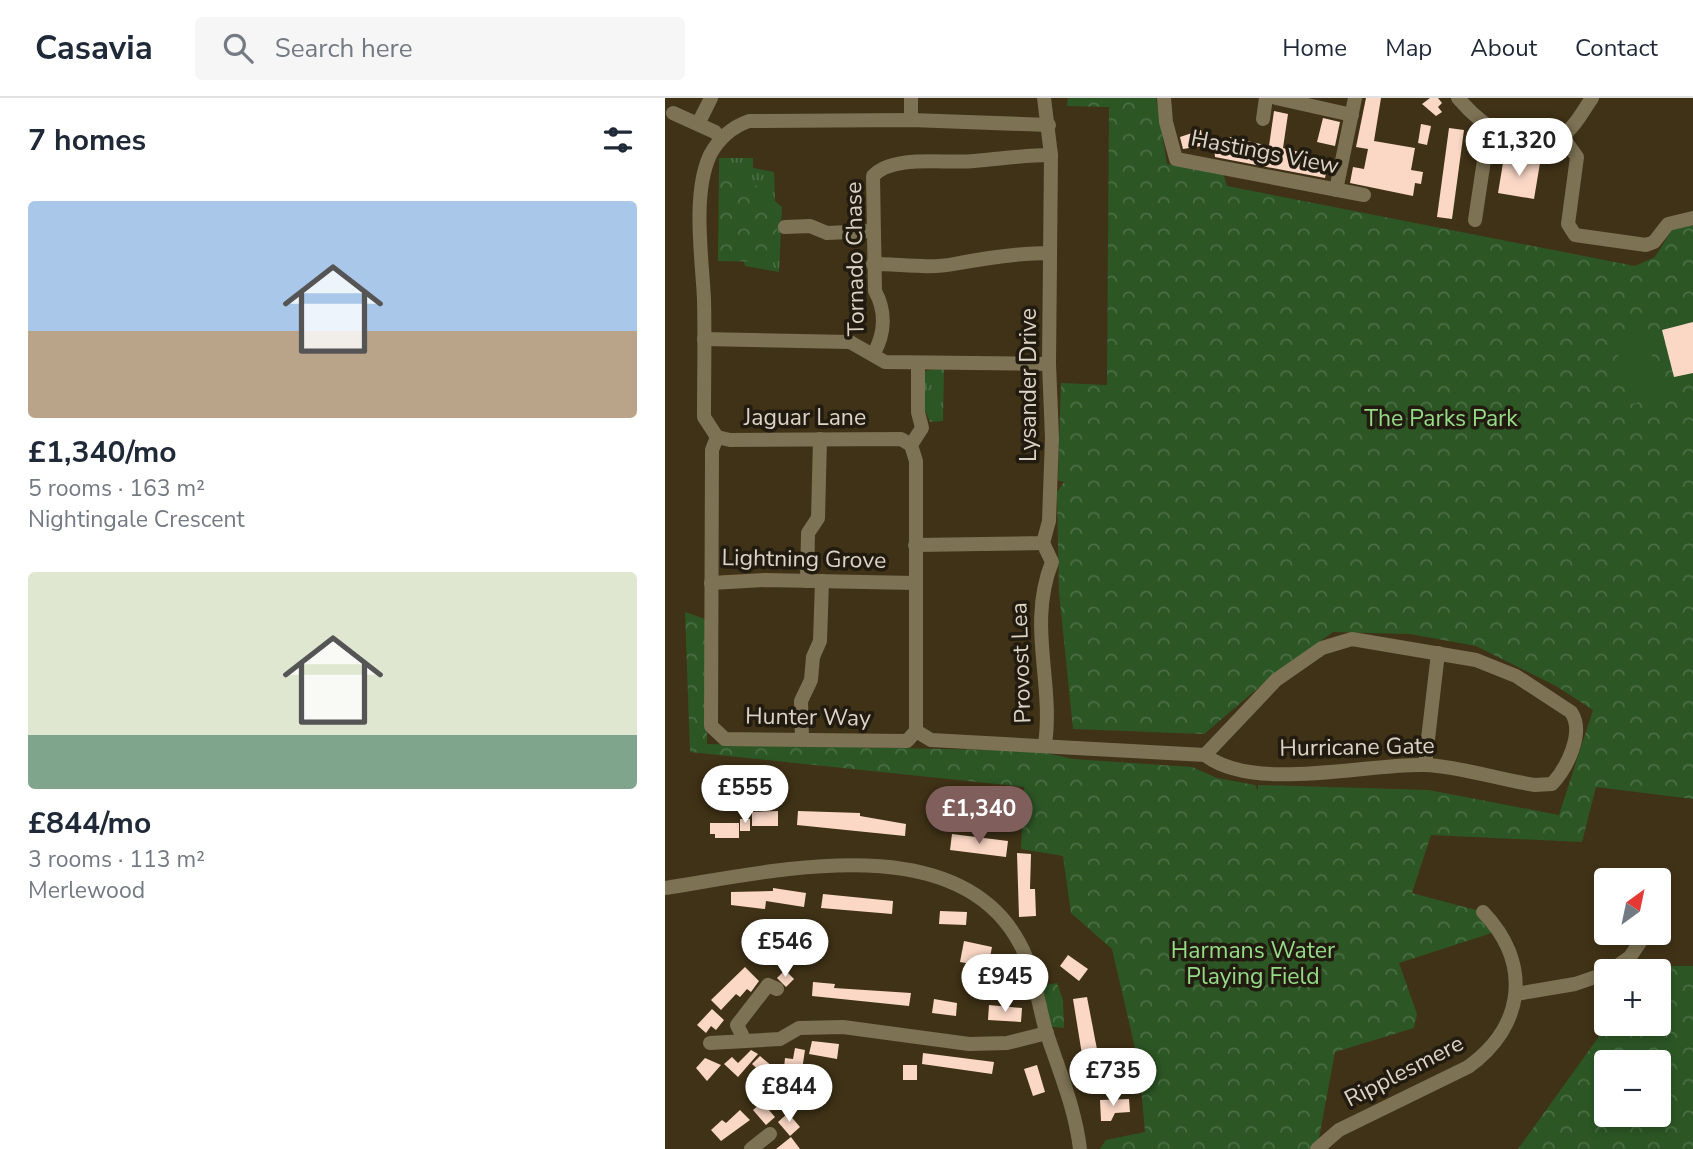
<!DOCTYPE html>
<html lang="en">
<head>
<meta charset="utf-8">
<style>
  body { margin:0; font-family:"Nunito Sans",sans-serif; background:#f6f6f7; color:#1f2937; height:100vh; display:flex; flex-direction:column; font-size:26px; white-space:nowrap }
  * { box-sizing:border-box; margin:0 }
  p { font-size:23px; color:#747a83 }
  .icon { flex:none; width:38px; height:38px; fill:none; stroke:currentColor; stroke-width:2; stroke-linecap:round; stroke-linejoin:round }
  .map { position:relative; flex:1; overflow:hidden }
  .panel { display:flex; flex-direction:column; background:#fff; width:665px }
  .panel>* { flex:none }
  .needle { width:46px; rotate:33deg }
  .tools { position:absolute; left:929px; top:770px; display:grid; gap:14px }
  .tools a { display:grid; place-items:center; width:77px; height:77px; border-radius:7px; background:#fff; box-shadow:0 4px 10px #0003; font-size:35px }
  .price { position:absolute; translate:-50% -60px; padding:0 16px; border-radius:24px; background:#fff; color:#222; font-size:23px; line-height:46px; filter:drop-shadow(0 2px 4px #0008) }
  .price::after { content:''; position:absolute; left:50%; top:42px; width:21px; height:16px; margin-left:-10px; background:inherit; clip-path:polygon(0 0,100% 0,50% 100%) }
  .price.selected { background:#7f5e5b; color:#fff }
  ul { padding:0; list-style:none }
  li { display:grid; align-content:center; gap:14px; height:371px; padding:0 28px }
  li span { display:grid; place-items:center; height:217px; border-radius:7px; color:#555 }
  li>.icon { margin-inline-start:auto }
  span .icon { width:126px; height:126px; fill:#fffc; stroke-width:1 }
  li b { font-size:30px }
  h2 { display:flex; justify-content:space-between; align-items:center; height:84px; padding:0 28px; font-size:30px }
  header { display:flex; align-items:center; gap:42px; box-sizing:border-box; height:98px; padding:0 35px; background:#fff; border-bottom:2px solid #e0e1e3 }
  header strong { font-size:33px }
  nav { display:flex; gap:38px; margin-inline-start:auto; font-size:24px }
  .search { width:490px; height:63px; background:#f6f6f7; display:flex; align-items:center; gap:18px; box-sizing:border-box; padding:0 24px; border-radius:7px; color:#747a83; font-size:26px }
  main { display:flex; flex:1; min-height:0 }
  .map>svg:first-child { display:block }
  .grass { fill:url(#grass-tufts) }
  .forest { fill:url(#forest-crowns); fill-rule:evenodd }
  .pitch { fill:#2c5725 }
  .building { fill:#fbd8c6 }
  .lines { fill:none; stroke-linecap:round; stroke-linejoin:round }
  .minor { stroke:#7d7254; stroke-width:14 }
  .labels { text-anchor:middle; dominant-baseline:central; stroke-width:7; stroke-linejoin:round; paint-order:stroke }
  .street-label { font-size:23px; fill:#dcd3c4; stroke:#211b10 }
  .park-label { font-size:23px; fill:#95db88; stroke:#211b10 }
</style>
</head>
<body>
<header>
<strong>Casavia</strong>
<div class="search"><svg class="icon" aria-label="search" viewBox="0 0 24 24"><circle cx="10" cy="10" r="6"/><path d="M15 15l6 6"/></svg>Search here</div>
<nav><a>Home</a><a>Map</a><a>About</a><a>Contact</a></nav>
</header>
<main>
<section class="panel">
<h2>7 homes<svg class="icon" aria-label="filters" viewBox="0 0 24 24"><path d="M4 7h16M4 17h16"/><circle cx="9" cy="7" r="2"/><circle cx="15" cy="17" r="2"/></svg></h2>
<ul>
<li><span style="background:linear-gradient(#a9c7e8 60%,#b9a48a 0)"><svg class="icon" aria-label="home" viewBox="0 0 24 24"><path d="M3 11l9-7 9 7M6 9v11h12V9"/></svg></span><div><b>£1,340/mo</b><p>5 rooms · 163 m²</p><p>Nightingale Crescent</p></div></li>
<li><span style="background:linear-gradient(#dfe7d0 75%,#7fa58c 0)"><svg class="icon" aria-label="home" viewBox="0 0 24 24"><path d="M3 11l9-7 9 7M6 9v11h12V9"/></svg></span><div><b>£844/mo</b><p>3 rooms · 113 m²</p><p>Merlewood</p></div></li>
</ul>
</section>
<div class="map">
<svg width="1028" height="1051" viewBox="0 0 1028 1051">
  <defs>
    <pattern id="grass-tufts" width="24" height="20" patternUnits="userSpaceOnUse" patternTransform="scale(1.75)"><rect width="24" height="20" fill="#2c5725"/><path d="M3 7l-1-3M5 7V3M7 7l1-3M15 17l-1-3M17 17v-4M19 17l1-3" fill="none" stroke="#4a6e43"/></pattern>
    <pattern id="forest-crowns" width="20" height="18" patternUnits="userSpaceOnUse" patternTransform="scale(1.75)"><rect width="20" height="18" fill="#2c5725"/><path d="M2 6a3 3 0 1 1 6 0M12 15a3 3 0 1 1 6 0" fill="none" stroke="#4a6e43"/></pattern>
  </defs>
  <rect width="100%" height="100%" fill="#403217"/>
  <g class="grass">
    <polygon points="54,60 88,60 88,70 109,74 110,103 117,109 114,174 80,168 78,161 56,160"/>
    <polygon points="279,270 278,323 265,324 258,307 260,273"/>
  </g>
  <g class="forest">
    <polygon points="403,0 491,0 502,66 558,75 562,88 970,168 990,159 1008,130 1028,127 1028,701 931,689 917,744 766,737 747,795 818,814 836,832 734,865 752,916 749,930 670,954 652,1051 435,1051 441,1042 480,1034 474,967 447,851 406,815 398,758 356,751 359,689 25,654 20,514 43,522 42,646 372,653 408,661 527,669 552,680 590,687 593,693 593,687 764,692 894,717 928,612 891,588 811,548 745,536 668,534 605,580 539,636 408,631 394,494 392,394 399,384 393,382 396,285 442,287 444,9 402,8"/>
    <path d="M 54,68 C 112,97 111,93 113,158 L 98,164 L 53,163 Z"/>
    <path d="M 985,868 L 1028,868 L 1028,1051 L 853,1051 L 943,926 L 994,926 L 994,873 L 981,873 ZM 942,964 L 994,964 L 994,1017 L 942,1017 Z"/>
    <polygon points="392,885 398,902 399,930 380,928 368,889"/>
  </g>
  <polygon class="pitch" points="981,236 998,298 966,306 950,244"/>
  <g class="building">
    <polygon points="701,0 716,0 709,43 750,50 746,72 758,74 756,86 750,85 748,98 685,85 688,69 699,71 703,51 691,49"/>
    <polygon points="765,0 773,0 777,5 773,9 777,14 771,18 757,6"/>
    <polygon points="609,13 623,16 618,50 651,58 650,63 663,66 660,80 550,59 549,46 518,51 515,39 536,32 537,39 564,45 565,39 604,48"/>
    <polygon points="658,20 675,24 670,48 652,44"/>
    <polygon points="756,26 766,28 762,47 753,45"/>
    <polygon points="784,30 799,32 787,121 772,119"/>
    <polygon points="839,59 875,65 869,101 833,95"/>
    <polygon points="1028,224 1028,275 1009,279 997,232"/>
    <polygon points="113,713 113,728 87,728 87,714"/>
    <polygon points="133,713 195,715 195,718 241,726 240,738 132,727"/>
    <rect x="75" y="721" width="10" height="12"/>
    <polygon points="45,725 74,725 74,740 50,740 50,736 45,736"/>
    <polygon points="287,736 343,743 341,759 285,752"/>
    <polygon points="352,755 366,756 365,791 370,791 371,818 354,819"/>
    <polygon points="108,790 141,795 139,809 101,803 100,811 66,807 66,794 108,793"/>
    <polygon points="158,796 228,803 227,816 156,810"/>
    <polygon points="275,813 302,814 301,827 274,826"/>
    <polygon points="299,843 327,849 323,869 295,864"/>
    <polygon points="403,857 423,871 414,883 395,868"/>
    <polygon points="80,869 94,883 86,894 82,891 75,899 71,896 56,912 46,902"/>
    <polygon points="120,872 129,881 121,889 112,880"/>
    <polygon points="148,884 170,886 169,890 246,895 244,908 147,898"/>
    <polygon points="422,899 435,967 419,969 408,901"/>
    <polygon points="269,901 292,905 291,918 267,915"/>
    <polygon points="324,907 357,910 356,924 323,922"/>
    <polygon points="47,911 59,922 51,932 46,928 41,935 32,927"/>
    <polygon points="147,943 174,946 172,961 144,956"/>
    <polygon points="130,950 140,952 137,972 119,970 120,960 128,961"/>
    <polygon points="86,952 93,956 73,979 59,966 67,959 73,965"/>
    <polygon points="258,955 329,964 327,976 257,966"/>
    <polygon points="95,958 108,969 100,978 87,966"/>
    <polygon points="40,960 56,967 42,983 31,970"/>
    <rect x="238" y="967" width="14" height="15"/>
    <polygon points="372,967 380,994 368,998 359,971"/>
    <polygon points="464,1001 465,1014 450,1015 446,1023 436,1023 435,1002"/>
    <polygon points="97,1004 110,1019 101,1027 88,1012"/>
    <polygon points="75,1012 85,1022 56,1043 46,1032 57,1022 61,1025"/>
    <polygon points="123,1015 135,1029 125,1038 113,1024"/>
    <polygon points="126,1039 135,1051 111,1051"/>
  </g>
  <g class="lines">
    <g class="minor">
      <polyline points="499,0 501,24 511,61 699,97"/>
      <polyline points="611,0 687,17"/>
      <path d="M 793,0 C 815,26 862,63 897,38 C 910,29 918,13 927,0"/>
      <polyline points="8,15 50,34 56,41"/>
      <polyline points="598,21 601,0"/>
      <polyline points="246,22 246,0"/>
      <polyline points="33,26 46,0"/>
      <polyline points="897,38 912,59 903,126 910,137 981,147 989,144 1003,126 1028,120"/>
      <polyline points="671,92 690,0"/>
      <polyline points="810,122 824,29"/>
      <polyline points="120,129 145,128 162,135 208,133"/>
      <path d="M 208,166 C 234,166 264,171 289,166 C 321,160 352,155 385,155"/>
      <polyline points="39,241 185,244 220,264 384,266"/>
      <path d="M 209,255 C 220,235 221,213 210,193 L 208,78 C 228,56 281,66 309,63 C 335,61 359,57 386,57"/>
      <polyline points="52,339 47,352 46,628 60,641 242,643 251,633"/>
      <polyline points="246,347 257,330 253,314 253,265"/>
      <path d="M 378,445 L 387,464 C 362,527 389,584 380,646"/>
      <polyline points="250,447 378,445 384,423 387,340 384,266 386,57 379,0"/>
      <polyline points="142,483 143,435 153,420 155,341"/>
      <polyline points="46,485 100,482 249,485"/>
      <path d="M 251,633 L 266,642 L 540,657 C 589,695 701,665 760,667 C 793,668 836,682 870,687 L 887,686 C 902,670 920,634 906,614 L 851,578 L 811,562 L 687,541 L 657,550 L 611,582 L 540,657"/>
      <path d="M 251,633 L 251,363 L 246,347 L 236,341 L 65,342 L 52,339 L 39,319 C 39,280 40,240 39,201 C 37,159 27,96 45,57 C 54,40 67,29 84,23 L 246,22 L 384,27"/>
      <polyline points="137,641 136,603 146,582 148,559 155,543 157,483"/>
      <polyline points="760,667 773,555"/>
      <polyline points="994,788 997,777"/>
      <path d="M 0,790 C 106,774 292,727 355,846 C 369,872 373,906 381,933 C 394,973 410,1009 415,1051"/>
      <polyline points="945,873 965,859 981,835"/>
      <polyline points="851,896 910,886 942,875"/>
      <polyline points="80,943 72,927 103,887 112,891"/>
      <polyline points="45,945 115,941 134,930 178,929 304,946 342,945 382,935"/>
      <polyline points="86,1051 105,1036"/>
      <path d="M 652,1051 L 674,1032 L 803,969 C 860,928 867,865 818,814"/>
    </g>
  </g>
  <g class="labels">
    <g class="street-label">
      <text transform="translate(600 54) rotate(11)">Hastings View</text>
      <text transform="translate(190 161) rotate(-91)">Tornado Chase</text>
      <text transform="translate(363 287) rotate(-90)">Lysander Drive</text>
      <text x="140" y="319">Jaguar Lane</text>
      <text transform="translate(139 461) rotate(1)">Lightning Grove</text>
      <text transform="translate(356 565) rotate(-92)">Provost Lea</text>
      <text transform="translate(143 619) rotate(1)">Hunter Way</text>
      <text transform="translate(692 649) rotate(-1)">Hurricane Gate</text>
      <text transform="translate(739 973) rotate(-27)">Ripplesmere</text>
    </g>
    <g class="park-label">
      <text x="776" y="320">The Parks Park</text>
      <text x="588" y="852">Harmans Water<tspan x="588" dy="26">Playing Field</tspan></text>
    </g>
  </g>
</svg>
<div class="tools">
<a><svg class="needle" viewBox="-14 -14 28 28"><path d="M0-13l5 13h-10z" fill="#e53935"/><path d="M0 13l5-13h-10z" fill="#747a83"/></svg></a>
<a>+</a>
<a>−</a>
</div>
<b class="price" style="left:854px;top:80px">£1,320</b>
<b class="price" style="left:80px;top:727px">£555</b>
<b class="price selected" style="left:314px;top:748px">£1,340</b>
<b class="price" style="left:120px;top:881px">£546</b>
<b class="price" style="left:340px;top:916px">£945</b>
<b class="price" style="left:448px;top:1010px">£735</b>
<b class="price" style="left:124px;top:1026px">£844</b>
</div>
</main>
</body>
</html>
